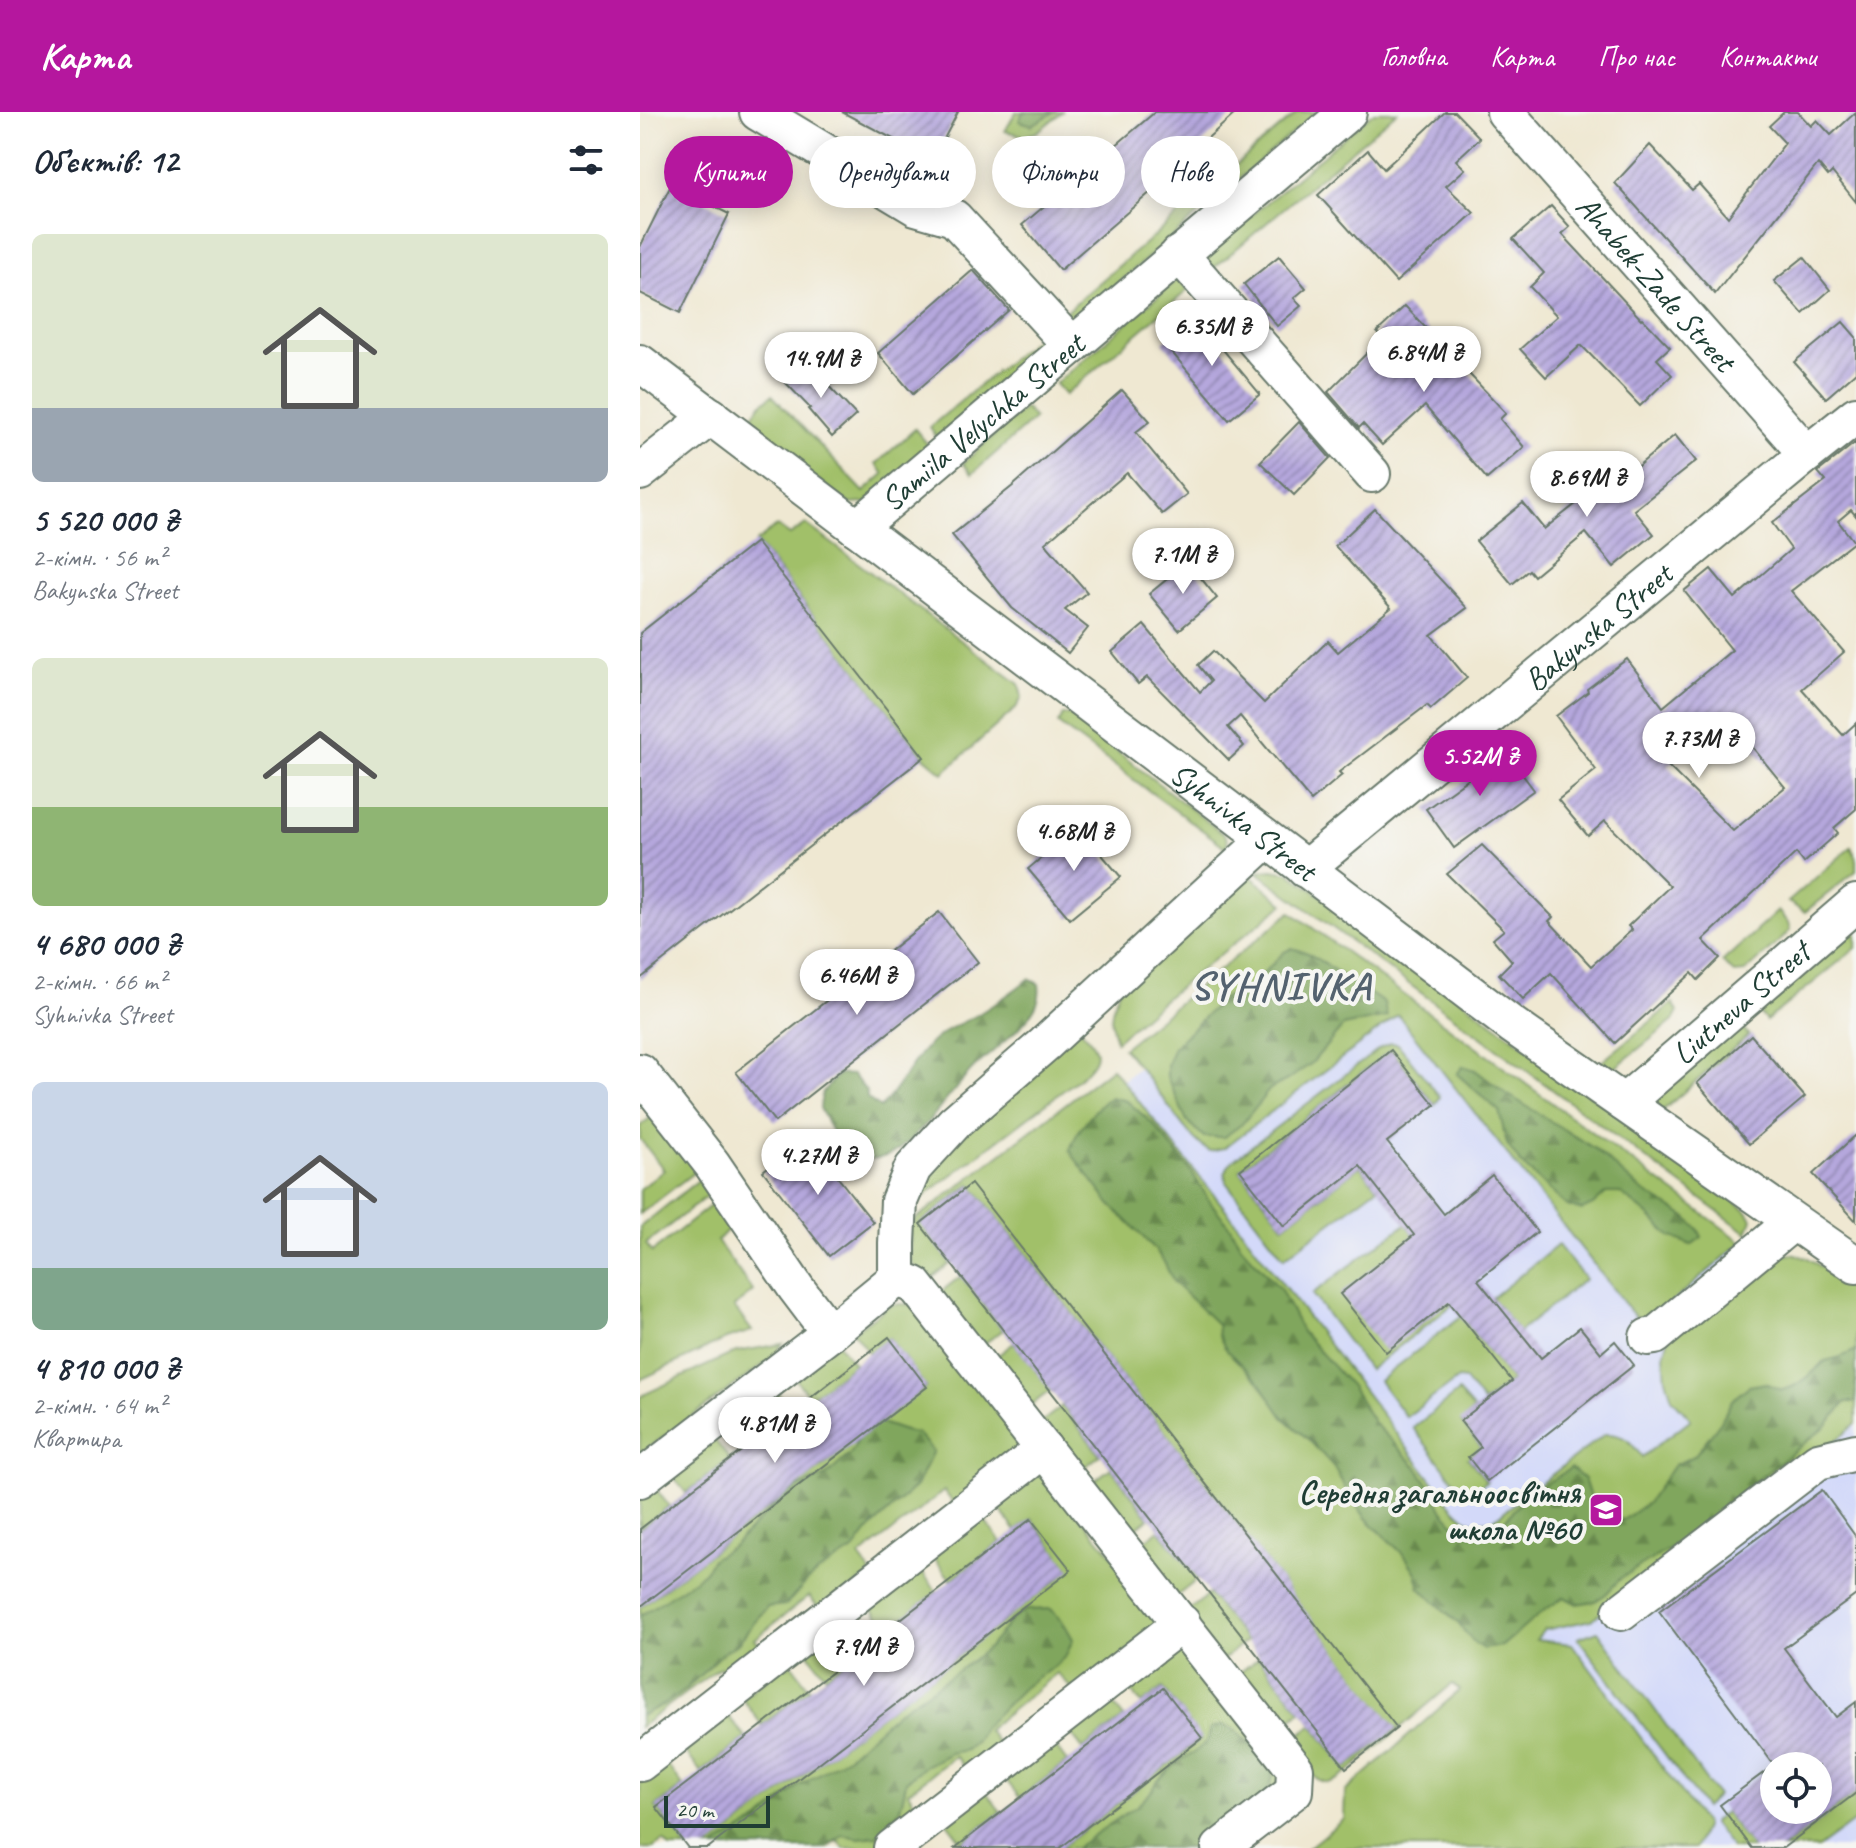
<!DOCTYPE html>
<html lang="uk">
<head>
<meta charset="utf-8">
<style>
  body { margin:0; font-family:Caveat,sans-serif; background:#f2f2f3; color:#1f2937; height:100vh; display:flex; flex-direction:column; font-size:30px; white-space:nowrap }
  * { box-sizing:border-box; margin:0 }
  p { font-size:26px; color:#747a83 }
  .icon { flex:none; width:44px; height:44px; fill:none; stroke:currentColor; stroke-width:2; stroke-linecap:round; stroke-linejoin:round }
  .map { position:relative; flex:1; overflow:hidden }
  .details { display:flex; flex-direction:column; background:#fff; width:640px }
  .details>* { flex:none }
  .top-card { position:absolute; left:24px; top:24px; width:760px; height:72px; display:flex; gap:16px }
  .fabs { position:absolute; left:1120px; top:1640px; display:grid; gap:16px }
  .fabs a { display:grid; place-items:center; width:72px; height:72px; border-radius:50%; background:#fff; box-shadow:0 4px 20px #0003; font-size:40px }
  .scale { position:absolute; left:24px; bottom:20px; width:106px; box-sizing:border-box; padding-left:8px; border:4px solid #1f3d34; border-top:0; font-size:22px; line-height:28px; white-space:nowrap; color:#1f3d34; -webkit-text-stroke:6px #f6f6f2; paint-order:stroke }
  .price { position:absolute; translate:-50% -68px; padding:0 18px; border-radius:28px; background:#fff; color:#222; font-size:26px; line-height:52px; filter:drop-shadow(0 2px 4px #0008) }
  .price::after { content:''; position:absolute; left:50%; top:48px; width:24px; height:18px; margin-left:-12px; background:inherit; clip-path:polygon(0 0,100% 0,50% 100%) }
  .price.active { background:#b5179e; color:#fff }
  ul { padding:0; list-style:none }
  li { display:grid; align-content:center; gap:16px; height:424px; padding:0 32px }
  li span { display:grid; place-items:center; height:248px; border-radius:12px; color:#555 }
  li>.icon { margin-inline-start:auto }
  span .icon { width:144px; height:144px; fill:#fffc; stroke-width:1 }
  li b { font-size:34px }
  h2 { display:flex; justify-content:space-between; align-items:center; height:96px; padding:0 32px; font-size:34px }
  .pill { padding:0 28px; border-radius:36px; background:#fff; box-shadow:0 4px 20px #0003; font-size:28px; line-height:72px }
  .pill.active { background:#b5179e; color:#fff }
  header { display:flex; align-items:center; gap:48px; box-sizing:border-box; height:112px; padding:0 40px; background:#b5179e; color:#fff }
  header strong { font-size:38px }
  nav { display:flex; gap:44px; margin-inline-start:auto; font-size:28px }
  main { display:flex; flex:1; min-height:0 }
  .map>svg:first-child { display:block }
  .built { fill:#d3d9f9; fill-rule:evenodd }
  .grass { fill:#a1c069; stroke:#607e4e; stroke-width:2 }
  .forest { fill:url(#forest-firs); stroke:#507248; stroke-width:2 }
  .building { fill:url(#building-hatch); fill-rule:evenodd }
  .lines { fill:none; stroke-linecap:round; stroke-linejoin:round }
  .minor-casing { stroke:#68796b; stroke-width:40 }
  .minor { stroke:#fff; stroke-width:36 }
  .labels { text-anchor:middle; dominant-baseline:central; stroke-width:8; stroke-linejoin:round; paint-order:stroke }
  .street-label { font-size:32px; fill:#1f3d34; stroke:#f6f6f2 }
  .poi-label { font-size:32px; font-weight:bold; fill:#1f3d34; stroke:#f6f6f2; text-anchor:end }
  .district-label { font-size:40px; font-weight:bold; letter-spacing:2px; fill:#54626f; stroke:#f6f6f2 }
</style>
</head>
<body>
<header>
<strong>Карта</strong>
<nav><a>Головна</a><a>Карта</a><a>Про нас</a><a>Контакти</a></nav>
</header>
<main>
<section class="details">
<h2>Об’єктів: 12<svg class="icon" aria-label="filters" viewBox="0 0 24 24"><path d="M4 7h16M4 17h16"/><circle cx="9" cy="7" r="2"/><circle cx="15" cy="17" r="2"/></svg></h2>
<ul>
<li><span style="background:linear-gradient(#dfe7d0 70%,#9aa5b1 0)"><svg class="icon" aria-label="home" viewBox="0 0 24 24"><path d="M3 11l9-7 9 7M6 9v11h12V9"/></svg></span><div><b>5 520 000 ₴</b><p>2-кімн. · 56 m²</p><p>Bakynska Street</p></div></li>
<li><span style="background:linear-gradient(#dfe7d0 60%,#8fb573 0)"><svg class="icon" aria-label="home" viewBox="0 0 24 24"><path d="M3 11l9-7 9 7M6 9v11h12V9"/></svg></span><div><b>4 680 000 ₴</b><p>2-кімн. · 66 m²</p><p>Syhnivka Street</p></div></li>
<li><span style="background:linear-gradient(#c9d6e8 75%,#7fa58c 0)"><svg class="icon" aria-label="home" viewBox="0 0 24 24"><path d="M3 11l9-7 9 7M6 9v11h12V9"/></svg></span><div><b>4 810 000 ₴</b><p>2-кімн. · 64 m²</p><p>Квартира</p></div></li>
</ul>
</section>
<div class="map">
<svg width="1216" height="1736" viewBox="0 0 1216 1736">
  <defs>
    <pattern id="forest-firs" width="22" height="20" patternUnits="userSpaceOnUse" patternTransform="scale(2)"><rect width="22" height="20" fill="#80a65d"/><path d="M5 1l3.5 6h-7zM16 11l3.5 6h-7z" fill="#68884e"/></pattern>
    <pattern id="building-hatch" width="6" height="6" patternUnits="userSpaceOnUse" patternTransform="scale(2)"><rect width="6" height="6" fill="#b5a7dd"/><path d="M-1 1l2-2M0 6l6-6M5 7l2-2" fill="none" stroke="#9389b4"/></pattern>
  </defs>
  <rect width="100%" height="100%" fill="#f6f6f2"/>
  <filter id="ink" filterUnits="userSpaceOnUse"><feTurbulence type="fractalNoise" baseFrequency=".0125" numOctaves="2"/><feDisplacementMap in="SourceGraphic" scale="16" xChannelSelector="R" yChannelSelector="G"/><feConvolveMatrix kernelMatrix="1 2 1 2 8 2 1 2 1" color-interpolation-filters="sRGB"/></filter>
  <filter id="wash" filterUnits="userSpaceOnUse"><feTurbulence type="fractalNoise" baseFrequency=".006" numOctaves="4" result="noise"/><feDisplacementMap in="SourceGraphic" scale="32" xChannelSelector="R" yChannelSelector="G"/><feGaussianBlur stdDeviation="1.8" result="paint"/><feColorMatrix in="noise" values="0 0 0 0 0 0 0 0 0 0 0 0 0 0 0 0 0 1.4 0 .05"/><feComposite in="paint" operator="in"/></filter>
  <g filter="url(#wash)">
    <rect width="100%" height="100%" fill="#efe8d2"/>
    <path class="built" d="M 654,821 L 1216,1219 L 1216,1736 L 668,1736 L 862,1578 L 414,1028 ZM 1134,1654 L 1178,1654 L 1178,1698 L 1134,1698 Z"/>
    <g class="grass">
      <polygon points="376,0 422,0 397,20 385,24 365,19"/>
      <polygon points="658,0 677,0 432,211 424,201"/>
      <polygon points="734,0 757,0 569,160 559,148"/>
      <polygon points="538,167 548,178 425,283 415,272"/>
      <polygon points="406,218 415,226 297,326 290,315"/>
      <polygon points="132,283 224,380 244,362 236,352 275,317 289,334 226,391 210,392 105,314 121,292"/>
      <polygon points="385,296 394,307 332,362 323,351"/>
      <polygon points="166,412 379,572 382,586 375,597 303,661 284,645 116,430 137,414 150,423"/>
      <polygon points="423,603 430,603 586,724 588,737 418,612"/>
      <polygon points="1211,735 1216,744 1216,759 1165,800 1148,790"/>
      <polygon points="632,758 650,761 1079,1078 1106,1098 1112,1107 1107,1121 617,760"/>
      <path d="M 609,763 L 644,792 L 529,883 L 476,929 C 468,906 471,897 480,876 Z"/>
      <polygon points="1138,799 1148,811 1150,818 1144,825 1105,860 1094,861 1082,850"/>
      <path d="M 651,800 L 1102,1130 L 1011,1208 L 997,1206 L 992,1201 L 758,903 L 584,1036 L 570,1039 C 551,1028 540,1009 527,992 C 513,973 499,954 483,936 Z"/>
      <polygon points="1216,811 1216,836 1126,909 1117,898"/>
      <polygon points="1033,891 1038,900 1033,909 971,959 959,952"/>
      <polygon points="1096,909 1109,923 1021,1000 1013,982"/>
      <path d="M 438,915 C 462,939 462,945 437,968 L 271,1094 L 278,1065 Z"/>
      <polygon points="750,931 758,932 800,985 795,993 751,938 600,1058 644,1114 720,1054 737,1076 644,1146 586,1070 585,1060 591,1050 740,936"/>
      <path d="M 472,956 L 588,1100 L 806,1387 C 823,1406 827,1414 853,1408 L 965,1322 C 986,1322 991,1330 1002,1345 L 1051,1307 L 1032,1286 L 1026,1267 L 1024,1243 L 1030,1221 L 1134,1145 L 1151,1142 L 1168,1146 L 1216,1179 L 1216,1311 L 1203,1323 L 951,1508 L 904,1518 L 896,1528 L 932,1532 L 1065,1713 L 1055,1736 L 668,1736 L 704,1707 L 705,1680 L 820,1578 L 812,1572 L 708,1660 C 703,1664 697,1669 691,1670 C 674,1674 657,1644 648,1631 L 672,1613 L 706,1656 L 756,1616 L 331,1072 L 280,1111 L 311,1151 L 287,1170 L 271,1150 L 270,1112 Z"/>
      <polygon points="14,1003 57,1058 0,1102 0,1077 24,1058 0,1027 0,1014"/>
      <polygon points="61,1066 72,1080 6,1132 12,1140 78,1088 96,1109 77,1129 113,1179 94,1195 112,1219 86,1227 0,1268 0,1115"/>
      <polygon points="766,1112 774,1123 812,1193 729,1258 672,1182"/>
      <polygon points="918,1133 945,1167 879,1220 852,1186"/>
      <polygon points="321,1164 363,1218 338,1236 297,1183"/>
      <polygon points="262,1192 273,1193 380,1318 379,1340 316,1395 304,1379 219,1445 231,1461 182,1500 169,1484 115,1527 126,1542 93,1569 80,1555 0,1615 0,1495 286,1275 249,1226 229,1241 213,1220 250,1193"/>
      <polygon points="821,1204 872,1269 843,1291 825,1268 818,1267 766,1305 739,1269"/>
      <polygon points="198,1231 214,1252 170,1286 154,1265"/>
      <polygon points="374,1231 411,1278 386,1297 349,1250"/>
      <polygon points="143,1232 131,1247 0,1342 0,1286 5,1282 96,1240"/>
      <polygon points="136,1278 152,1300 104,1336 88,1316"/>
      <polygon points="818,1280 834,1298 821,1310 841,1335 828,1346 847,1369 832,1380 822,1379 773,1316"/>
      <polygon points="422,1294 460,1343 437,1361 398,1313"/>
      <polygon points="74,1327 90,1347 46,1381 30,1360"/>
      <polygon points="471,1356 509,1406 486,1424 447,1374"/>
      <polygon points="404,1362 517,1496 516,1513 439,1584 417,1561 347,1618 364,1639 332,1665 315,1644 268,1680 283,1703 240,1736 204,1736 198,1728 187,1736 68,1736 430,1458 392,1407 376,1419 355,1391 395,1364"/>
      <polygon points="13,1373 29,1394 0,1417 0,1383"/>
      <polygon points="340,1403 361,1430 311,1468 290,1441"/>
      <polygon points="519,1418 558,1467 534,1486 495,1437"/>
      <polygon points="276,1452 297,1480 248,1517 227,1490"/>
      <polygon points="569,1482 606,1529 582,1548 546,1501"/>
      <polygon points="210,1502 232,1530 186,1564 165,1537"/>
      <polygon points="958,1519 1077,1684 1065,1696 938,1526"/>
      <polygon points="541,1538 648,1662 568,1736 420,1736 561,1627 523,1576 502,1592 484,1570 531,1539"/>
      <polygon points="619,1546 661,1599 637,1618 595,1564"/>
      <polygon points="149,1549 170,1577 122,1613 102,1586"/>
      <polygon points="466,1583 484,1606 443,1637 425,1615"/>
      <polygon points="84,1599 106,1626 61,1660 40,1633"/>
      <polygon points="410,1627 427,1650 380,1686 362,1663"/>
      <polygon points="23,1647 43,1674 16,1695 48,1736 30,1736 24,1729 13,1736 0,1736 0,1664"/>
      <polygon points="344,1677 361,1700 322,1730 305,1708"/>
      <polygon points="1216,1681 1216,1708 1178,1736 1143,1736"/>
      <polygon points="1085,1700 1112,1736 1092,1736 1072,1711"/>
    </g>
    <g class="forest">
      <polygon points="383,0 415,0 392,13 379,9"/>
      <polygon points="652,836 668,841 744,891 747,905 703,914 672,951 649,967 630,977 602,1012 584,1025 564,1025 547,1009 527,965 527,953 534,935 583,886 610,875 644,840"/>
      <path d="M 389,867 L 399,872 C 401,887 397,894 388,906 C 372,925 352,939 334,956 C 308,982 285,1021 253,1041 C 245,1046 234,1047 224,1049 L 207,1040 L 190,1016 L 180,996 L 182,981 L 198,962 L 213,963 L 226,979 L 227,986 L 240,996 C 262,974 273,943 299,924 C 310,915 325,910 337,903 C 355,892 372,880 389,867 Z"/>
      <polygon points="823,954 835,958 864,980 955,1037 1001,1078 1046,1105 1058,1117 1062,1125 1051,1133 1030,1124 1006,1101 980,1081 966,1081 953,1093 942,1098 927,1094 881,1052 867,1032 859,999 817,962"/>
      <path d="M 470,985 L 487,989 L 514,1013 L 551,1059 L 568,1087 L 590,1115 L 601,1134 L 641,1178 L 662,1220 L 711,1274 L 734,1311 L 775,1353 L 793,1379 L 803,1399 L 822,1420 L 842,1424 L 866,1407 L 886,1384 L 931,1356 L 944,1367 L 949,1382 L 966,1402 L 983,1408 L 1007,1391 L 1034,1353 L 1054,1344 L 1081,1309 L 1092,1288 L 1109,1274 L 1126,1271 L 1142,1278 L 1152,1275 L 1168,1265 L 1185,1249 L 1201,1245 L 1216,1238 L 1216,1290 L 1206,1290 L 1185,1315 L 1097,1384 L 1080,1406 L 981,1466 L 966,1482 L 955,1489 L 937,1492 L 924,1485 L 902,1500 L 862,1534 L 843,1537 L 833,1530 L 817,1510 L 780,1476 L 776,1461 L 765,1444 L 726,1406 L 708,1381 L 694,1355 L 669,1328 L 643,1305 L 620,1271 L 586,1238 L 578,1222 L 577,1212 L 534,1171 L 524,1150 L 514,1136 L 470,1092 L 434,1045 L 430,1038 C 437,1017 453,998 470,985 Z"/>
      <path d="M 240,1311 C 253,1314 264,1321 277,1321 L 293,1339 L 276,1374 L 229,1418 L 215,1437 L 184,1456 L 169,1467 L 146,1493 L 127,1495 L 97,1532 L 83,1541 L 47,1576 L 27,1591 L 0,1604 L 0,1504 L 54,1468 L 65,1459 L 72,1447 L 94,1433 L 143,1385 L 159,1375 L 186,1364 L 211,1341 L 220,1324 Z"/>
      <path d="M 411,1497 L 425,1513 L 433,1527 L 426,1544 L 410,1558 L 397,1565 L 383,1576 L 343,1616 L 336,1629 L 326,1638 L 310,1641 L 287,1653 L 266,1669 C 262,1698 259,1703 238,1724 L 219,1726 L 203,1723 L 182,1736 L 74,1736 L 85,1728 L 120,1708 L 157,1675 L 207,1645 L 257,1600 L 329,1551 L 349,1535 L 371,1508 L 386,1498 Z"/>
      <path d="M 582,1613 C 600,1615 625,1648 633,1664 L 630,1674 L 621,1687 L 558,1736 L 435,1736 L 498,1693 L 511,1680 L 518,1668 L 540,1648 L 554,1641 L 567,1629 L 571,1616 Z"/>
    </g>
    <g id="blocks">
      <g class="building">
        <polygon points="202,0 318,0 293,48"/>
        <polygon points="515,0 597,0 517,71 519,73 420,158 382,113"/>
        <polygon points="805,0 815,0 840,26 816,48 825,57 806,74 834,101 756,170 678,83 728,38 744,57"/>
        <polygon points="1144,0 1158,0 1171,14 1177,8 1191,23 1216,0 1216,90 1192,60 1188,64 1178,52 1075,182 975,71 1010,33 1052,78 1059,72 1088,105 1145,31 1129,14"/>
        <polygon points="31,73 89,102 40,201 0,181 0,135"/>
        <polygon points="911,94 930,115 922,122 1001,207 1002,206 1030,235 1017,247 1032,263 1000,294 941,233 906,265 880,237 917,204 890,175 904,161 873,127"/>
        <polygon points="639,144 666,176 654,186 661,194 637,214 604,172"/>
        <polygon points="1164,145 1190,178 1163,202 1134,169"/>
        <polygon points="333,158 369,198 273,282 238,241"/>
        <polygon points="765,194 866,301 860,307 884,335 847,367 785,294 742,333 723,312 719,316 688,280 742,226 737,220"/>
        <polygon points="555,204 620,282 589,308 523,230"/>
        <polygon points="1203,210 1216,225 1216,260 1186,286 1154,250"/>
        <polygon points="166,250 216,303 192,325 168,297 170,296 145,270"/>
        <polygon points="482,278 510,309 496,320 547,382 522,402 487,361 405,431 447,480 425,498 448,516 428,541 372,496 312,423 374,373"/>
        <polygon points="659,310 690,346 654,383 620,350"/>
        <polygon points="1035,323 1056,349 994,398 1014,422 974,455 946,421 894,464 889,458 872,472 836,429 883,391 904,417 969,366 975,373"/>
        <path d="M 1216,330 L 1216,404 L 1211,398 L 1198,409 L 1214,430 L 1151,479 L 1204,540 L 1162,577 L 1203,623 L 1216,611 L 1216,697 L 1194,716 L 1198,721 L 1164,751 L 1156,741 L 1063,828 L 1080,846 L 1058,868 L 1052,861 L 975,931 L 911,861 L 883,887 L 859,862 L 872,849 L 853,827 L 864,818 L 807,762 L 842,733 L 913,805 L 909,809 L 951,854 L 992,818 L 988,814 L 1030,774 L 965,709 L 948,724 L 918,688 L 956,658 L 916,604 L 948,580 L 947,577 L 987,547 L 1023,595 L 1092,538 L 1044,479 L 1071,457 L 1095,486 L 1151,437 L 1132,411 L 1186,369 L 1178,360 ZM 1087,604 L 1145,675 L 1093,719 L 1028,654 Z"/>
        <polygon points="735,397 827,496 791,523 827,566 791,597 787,593 699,660 702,663 671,689 600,604 588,615 604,634 589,648 507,565 498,572 472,540 504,513 560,580 571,569 558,553 573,539 624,591 688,529 698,540 751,496 695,434"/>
        <polygon points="116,430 284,645 0,867 0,521"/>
        <polygon points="548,450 577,486 539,518 509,482"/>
        <polygon points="861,634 894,678 814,736 786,697 843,656 839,650"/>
        <polygon points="438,715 481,765 430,807 388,757"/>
        <polygon points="299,800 338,850 135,1010 96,960"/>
        <polygon points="1111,923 1165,985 1109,1032 1057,971"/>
        <polygon points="751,938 795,993 747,1030 804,1102 852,1063 897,1120 838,1168 901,1246 940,1215 961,1241 975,1229 994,1253 847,1369 828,1345 841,1335 820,1309 872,1269 809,1190 746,1240 700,1182 774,1123 720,1054 644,1114 600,1058"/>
        <polygon points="1216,1023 1216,1109 1173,1062"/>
        <polygon points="166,1025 233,1110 189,1144 123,1059"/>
        <polygon points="331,1072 757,1616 706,1656 280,1112"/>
        <polygon points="249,1225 287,1275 0,1495 0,1417"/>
        <path d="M 1182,1378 L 1216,1425 L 1216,1483 L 1144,1536 L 1196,1605 L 1216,1590 L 1216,1681 L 1143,1736 L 1112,1736 L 1080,1693 L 1134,1653 L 1019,1499 ZM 1134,1654 L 1178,1654 L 1178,1698 L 1134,1698 Z"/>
        <polygon points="391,1407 431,1458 68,1736 48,1736 16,1695"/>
        <polygon points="523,1576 562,1626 420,1736 315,1736"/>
      </g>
    </g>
  </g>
  <g filter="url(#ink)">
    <use href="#blocks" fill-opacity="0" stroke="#68796b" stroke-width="2"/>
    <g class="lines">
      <g class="minor-casing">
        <g id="minor">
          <polyline points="118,0 276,95 314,106 432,234"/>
          <path id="s1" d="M 865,0 L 1167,342"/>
          <polyline points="539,142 732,362"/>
          <path id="s2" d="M 0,251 L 872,913 L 1216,1153"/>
          <polyline points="0,360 71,304"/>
          <path id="s3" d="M 217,416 L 708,0"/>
          <path id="s4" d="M 665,757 L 1167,342 L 1216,303"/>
          <polyline points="0,960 72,1052 156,1176 190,1221"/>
          <path id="s5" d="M 984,991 L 1216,791"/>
          <polyline points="257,1166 275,1173 655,1657 654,1679 580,1736"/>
          <polyline points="1008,1225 1015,1224 1153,1110"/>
          <polyline points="0,1367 190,1221 257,1166 257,1131 259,1089 273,1056 315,1010 405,932 626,728"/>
          <polyline points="981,1500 1178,1349 1216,1340"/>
          <polyline points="0,1651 404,1337"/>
          <polyline points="252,1736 542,1511"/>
        </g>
      </g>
      <use href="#minor" class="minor"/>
    </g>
  </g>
  <defs>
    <g id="school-square" transform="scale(1.8)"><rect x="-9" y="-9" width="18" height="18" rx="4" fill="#b5179e" stroke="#f6f6f2"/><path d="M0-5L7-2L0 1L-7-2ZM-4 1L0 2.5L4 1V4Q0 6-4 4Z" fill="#fff"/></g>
  </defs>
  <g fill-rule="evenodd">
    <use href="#school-square" x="966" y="1398"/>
  </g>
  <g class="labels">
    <g class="street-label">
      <text stroke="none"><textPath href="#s1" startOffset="228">Ahabek-Zade Street</textPath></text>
      <text stroke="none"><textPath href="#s3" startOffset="164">Samiila Velychka Street</textPath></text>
      <text stroke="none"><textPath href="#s4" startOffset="380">Bakynska Street</textPath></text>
      <text stroke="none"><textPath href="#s2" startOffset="758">Syhnivka Street</textPath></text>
      <text stroke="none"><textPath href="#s5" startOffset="154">Liutneva Street</textPath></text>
    </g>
    <g class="poi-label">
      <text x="940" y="1380">Середня загальноосвітня<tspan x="940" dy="37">школа №60</tspan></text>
    </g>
    <g class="district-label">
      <text x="641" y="874">SYHNIVKA</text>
    </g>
  </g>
</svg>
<div class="fabs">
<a><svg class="icon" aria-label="locate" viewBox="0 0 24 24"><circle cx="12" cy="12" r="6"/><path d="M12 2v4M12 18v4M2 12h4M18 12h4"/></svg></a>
</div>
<div class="scale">20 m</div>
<b class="price" style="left:572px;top:256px">6.35M ₴</b>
<b class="price" style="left:784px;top:282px">6.84M ₴</b>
<b class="price" style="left:181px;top:288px">14.9M ₴</b>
<b class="price" style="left:947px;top:407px">8.69M ₴</b>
<b class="price" style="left:543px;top:484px">7.1M ₴</b>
<b class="price" style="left:1059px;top:668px">7.73M ₴</b>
<b class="price active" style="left:840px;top:686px">5.52M ₴</b>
<b class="price" style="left:434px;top:761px">4.68M ₴</b>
<b class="price" style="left:217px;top:905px">6.46M ₴</b>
<b class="price" style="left:178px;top:1085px">4.27M ₴</b>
<b class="price" style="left:135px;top:1353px">4.81M ₴</b>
<b class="price" style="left:224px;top:1576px">7.9M ₴</b>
<div class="top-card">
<a class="pill active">Купити</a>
<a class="pill">Орендувати</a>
<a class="pill">Фільтри</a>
<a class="pill">Нове</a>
</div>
</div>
</main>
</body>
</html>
